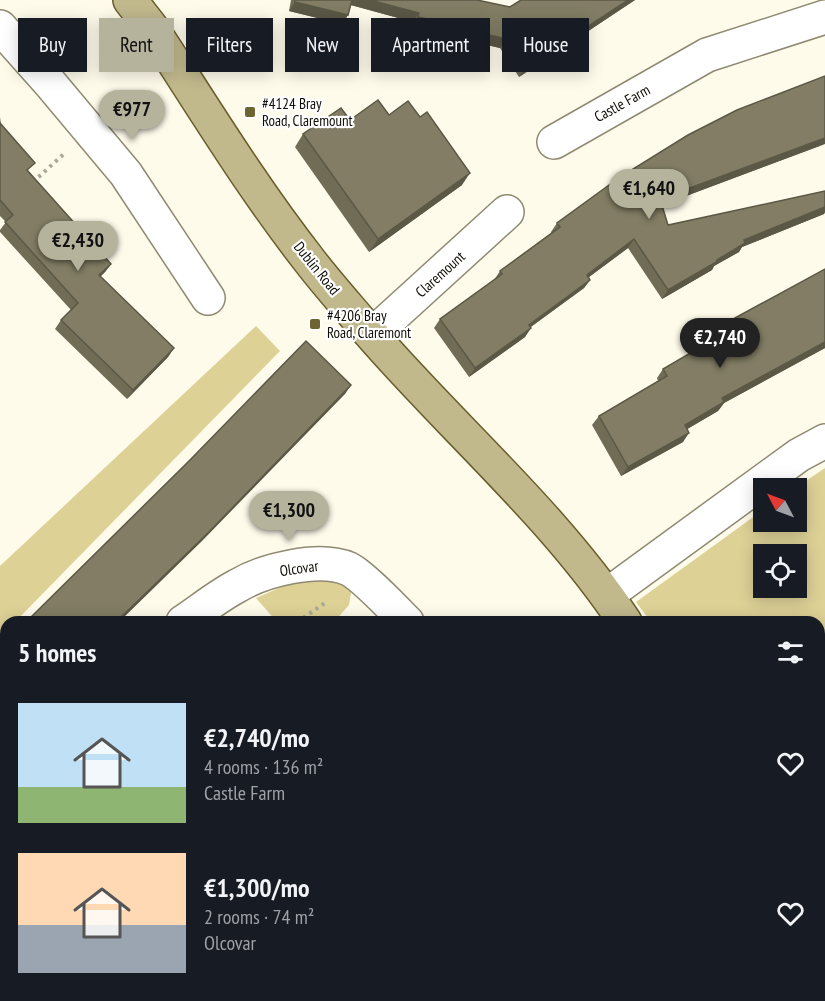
<!DOCTYPE html>
<html lang="en">
<head>
<meta charset="utf-8">
<style>
  body { margin:0; font-family:"PT Sans Narrow",sans-serif; background:#20242c; color:#f1f3f6; height:100vh; display:flex; flex-direction:column; font-size:22px; white-space:nowrap }
  * { box-sizing:border-box; margin:0 }
  p { font-size:20px; color:#9ea1a6 }
  .icon { flex:none; width:33px; height:33px; fill:none; stroke:currentColor; stroke-width:2; stroke-linecap:round; stroke-linejoin:round }
  .map { position:relative; flex:1; overflow:hidden }
  .panel { position:absolute; left:0px; top:616px; width:825px; height:386px; display:flex; flex-direction:column; background:#171b24; border-radius:18px 18px 0 0; box-shadow:0 3px 15px #0003 }
  .panel>* { flex:none }
  .banner { position:absolute; left:18px; top:18px; width:789px; height:54px; display:flex; gap:12px }
  .needle { width:39px; rotate:311deg }
  .fabs { position:absolute; left:753px; top:478px; display:grid; gap:12px }
  .fabs a { display:grid; place-items:center; width:54px; height:54px; border-radius:0px; background:#171b24; box-shadow:0 3px 15px #0003; font-size:30px }
  .price { position:absolute; translate:-50% -51px; padding:0 14px; border-radius:21px; background:#b6b39d; color:#111; font-size:20px; line-height:39px; filter:drop-shadow(0 2px 3px #0008) }
  .price::after { content:''; position:absolute; left:50%; top:36px; width:18px; height:14px; margin-left:-9px; background:inherit; clip-path:polygon(0 0,100% 0,50% 100%) }
  .price.current { background:#222; color:#fff }
  ul { padding:0; list-style:none }
  li { display:flex; align-items:center; gap:18px; height:150px; padding:0 18px }
  li span { display:grid; place-items:center; flex:none; width:168px; height:120px; border-radius:0px; color:#555 }
  li>.icon { margin-inline-start:auto }
  span .icon { width:72px; height:72px; fill:#fffc; stroke-width:1 }
  li b { font-size:26px }
  h2 { display:flex; justify-content:space-between; align-items:center; height:72px; padding:0 18px; font-size:26px }
  .pill { padding:0 21px; border-radius:0px; background:#171b24; box-shadow:0 3px 15px #0003; font-size:21px; line-height:54px }
  .pill.current { background:#b6b39d; color:#111 }
  .map>svg:first-child { display:block }
  .green { fill:#ddd196; fill-rule:evenodd }
  .lines { fill:none; stroke-linecap:round; stroke-linejoin:round }
  .minor-casing { stroke:#8f8a71; stroke-width:36 }
  .major-casing { stroke:#685e2b; stroke-width:36 }
  .path { stroke:#aba89a; stroke-width:4; stroke-dasharray:3 4.5; stroke-linecap:butt }
  .minor { stroke:#fff; stroke-width:33 }
  .major { stroke:#c1b88c; stroke-width:33 }
  .wall { fill:#706c56 }
  .shaded-wall { fill:#5b5846 }
  .building { fill:#827d64; stroke:#5b5846; stroke-width:1.5 }
  .poi-dot { fill:#6e6431; stroke:#fff; stroke-width:2 }
  .labels { text-anchor:middle; dominant-baseline:central; stroke-width:4.5; stroke-linejoin:round; paint-order:stroke }
  .poi-label { font-size:15px; fill:#0f0d05; stroke:#fff; text-anchor:start }
  .street-label { font-size:15px; fill:#0f0d05; stroke:#fff }
</style>
</head>
<body>
<div class="map">
<svg width="825" height="1001" viewBox="0 0 825 1001">
  <rect width="100%" height="100%" fill="#fffbeb"/>
  <g class="green">
    <polygon points="256,326 280,351 15,622 6,622 6,631 0,638 0,566"/>
    <path d="M 825,468 L 825,862 L 819,854 L 819,622 L 651,622 L 636,602 L 763,510 L 764,522 L 796,522 L 796,489 L 794,489 ZM 764,555 L 796,555 L 796,588 L 764,588 Z"/>
    <polygon points="329,579 352,587 349,605 334,622 277,622 256,598 295,581"/>
    <polygon points="202,996 285,996 294,1001 208,1001"/>
    <polygon points="498,996 571,996 567,1001 495,1001"/>
  </g>
  <g class="lines">
    <g class="minor-casing">
      <g id="minor">
        <polyline points="0,27 49,82 126,174 208,298"/>
        <polyline points="554,142 707,55 825,17"/>
        <polyline points="372,335 507,212"/>
        <polyline points="607,595 799,455 825,441"/>
        <path d="M 183,622 C 201,610 218,596 237,586 C 264,570 319,556 349,569 C 363,576 395,610 407,622"/>
        <polyline points="0,946 6,930"/>
        <polyline points="306,996 315,1001"/>
        <polyline points="165,1001 168,996"/>
        <polyline points="350,1001 356,996"/>
        <polyline points="623,1001 626,996"/>
      </g>
    </g>
    <g class="major-casing">
      <g id="major">
        <path d="M 130,0 L 151,27 C 202,105 251,186 309,260 C 328,285 350,309 370,333 C 454,430 554,515 625,622"/>
        <polyline points="819,915 825,922"/>
      </g>
    </g>
    <g class="path">
      <polyline points="33,182 65,153"/>
      <polyline points="297,622 328,601"/>
    </g>
    <use href="#minor" class="minor"/>
    <use href="#major" class="major"/>
  </g>
  <g class="wall">
    <polygon points="291,0 477,0 510,7 521,0 635,0 519,77 500,48 440,34 440,32 412,25 413,22 351,5 348,15 342,24 289,11"/>
    <polygon points="389,115 462,185 369,252 295,147 303,134 350,120"/>
    <polygon points="0,117 1,124 29,172 111,264 105,272 100,277 174,348 168,357 127,399 55,329 61,320 71,310 0,232 0,230 6,222 0,216"/>
    <polygon points="825,144 662,205 668,225 825,191 825,212 824,214 742,247 739,252 714,266 712,270 662,299 628,248 589,277 590,280 584,288 531,327 525,337 469,377 434,328 440,319 494,280 500,271 551,233 551,232 557,223"/>
    <polygon points="825,269 825,348 724,403 718,411 687,429 683,442 621,476 592,425 599,416 658,381 657,378 663,369 702,346 701,343 707,335"/>
    <polygon points="6,672 6,799 0,812 0,685"/>
    <polygon points="46,996 157,996 154,1001 44,1001"/>
  </g>
  <g class="shaded-wall">
    <polygon points="350,0 370,0 419,13 413,22 347,4"/>
    <polygon points="628,0 635,0 519,77 525,68"/>
    <polygon points="295,2 348,15 342,24 289,11"/>
    <polygon points="418,17 446,23 440,32 412,25"/>
    <polygon points="446,25 506,39 500,48 440,34"/>
    <polygon points="825,138 825,144 654,208 660,199"/>
    <polygon points="470,173 462,185 369,252 378,239"/>
    <polygon points="825,207 825,212 824,214 742,247 739,252 714,266 712,270 662,299 668,290 717,260 744,240"/>
    <polygon points="634,239 628,248 581,283 587,275"/>
    <polygon points="111,264 105,272 92,284 99,275"/>
    <polygon points="590,280 584,288 522,333 529,325"/>
    <polygon points="531,328 525,337 469,377 475,368"/>
    <polygon points="825,342 825,348 724,403 718,411 679,434 685,425 722,398"/>
    <polygon points="174,348 168,357 127,399 133,390"/>
    <polygon points="351,385 345,394 202,541 119,622 116,622"/>
    <polygon points="689,433 683,442 621,476 628,467"/>
    <polygon points="484,996 489,996 485,1001 479,1001"/>
  </g>
  <g class="building">
    <polygon points="295,0 352,0 348,15 295,2"/>
    <polygon points="370,0 477,0 510,7 521,0 628,0 525,68 506,39 446,25 446,23 418,17 419,13"/>
    <polygon points="825,76 825,138 660,199 668,225 825,191 825,207 744,240 745,243 717,260 718,261 668,290 634,239 587,275 590,280 529,325 531,328 475,368 440,319 502,274 500,271 560,227 557,223 620,177 688,135 737,110"/>
    <polygon points="378,100 389,115 408,101 420,117 427,112 470,173 378,239 303,134 341,108 350,120"/>
    <polygon points="0,123 35,163 27,170 111,264 99,275 174,348 133,390 61,320 78,303 5,222 13,215 0,200"/>
    <polygon points="825,269 825,342 722,398 724,402 685,425 689,433 628,467 599,416 667,376 663,369 711,341 707,335 735,318"/>
    <polygon points="306,341 351,385 209,532 116,622 26,622 189,461"/>
    <polygon points="6,676 6,799 0,812 0,689"/>
    <polygon points="51,996 157,996 154,1001 49,1001"/>
    <polygon points="376,996 484,996 479,1001 367,1001"/>
    <polygon points="693,996 769,996 771,997 768,1001 689,1001"/>
  </g>
  <g class="poi-dot">
    <rect x="244" y="106" width="12" height="12" rx="3"/>
    <rect x="309" y="318" width="12" height="12" rx="3"/>
  </g>
  <g class="labels">
    <g class="poi-label">
      <text x="262" y="103">#4124 Bray<tspan x="262" dy="17">Road, Claremount</tspan></text>
      <text x="327" y="315">#4206 Bray<tspan x="327" dy="17">Road, Claremont</tspan></text>
    </g>
    <g class="street-label">
      <text transform="translate(622 103) rotate(-29)">Castle Farm</text>
      <text transform="translate(317 268) rotate(51)">Dublin Road</text>
      <text transform="translate(440 274) rotate(-42)">Claremount</text>
      <text transform="translate(299 568) rotate(-8)">Olcovar</text>
    </g>
  </g>
</svg>
<div class="fabs">
<a><svg class="needle" viewBox="-14 -14 28 28"><path d="M0-13l5 13h-10z" fill="#e53935"/><path d="M0 13l5-13h-10z" fill="#9ea1a6"/></svg></a>
<a><svg class="icon" aria-label="locate" viewBox="0 0 24 24"><circle cx="12" cy="12" r="6"/><path d="M12 2v4M12 18v4M2 12h4M18 12h4"/></svg></a>
</div>
<b class="price" style="left:132px;top:141px">€977</b>
<b class="price" style="left:649px;top:220px">€1,640</b>
<b class="price" style="left:78px;top:272px">€2,430</b>
<b class="price current" style="left:720px;top:369px">€2,740</b>
<b class="price" style="left:289px;top:542px">€1,300</b>
<div class="banner">
<a class="pill">Buy</a>
<a class="pill current">Rent</a>
<a class="pill">Filters</a>
<a class="pill">New</a>
<a class="pill">Apartment</a>
<a class="pill">House</a>
</div>
<section class="panel">
<h2>5 homes<svg class="icon" aria-label="filters" viewBox="0 0 24 24"><path d="M4 7h16M4 17h16"/><circle cx="9" cy="7" r="2"/><circle cx="15" cy="17" r="2"/></svg></h2>
<ul>
<li><span style="background:linear-gradient(#bfe0f5 70%,#8fb573 0)"><svg class="icon" aria-label="home" viewBox="0 0 24 24"><path d="M3 11l9-7 9 7M6 9v11h12V9"/></svg></span><div><b>€2,740/mo</b><p>4 rooms · 136 m²</p><p>Castle Farm</p></div><svg class="icon" aria-label="heart" viewBox="0 0 24 24"><path d="M12 20l-8-8c-3-5 5-10 8-4 3-6 11-1 8 4z"/></svg></li>
<li><span style="background:linear-gradient(#ffd9b3 60%,#9aa5b1 0)"><svg class="icon" aria-label="home" viewBox="0 0 24 24"><path d="M3 11l9-7 9 7M6 9v11h12V9"/></svg></span><div><b>€1,300/mo</b><p>2 rooms · 74 m²</p><p>Olcovar</p></div><svg class="icon" aria-label="heart" viewBox="0 0 24 24"><path d="M12 20l-8-8c-3-5 5-10 8-4 3-6 11-1 8 4z"/></svg></li>
</ul>
</section>
</div>
</body>
</html>
